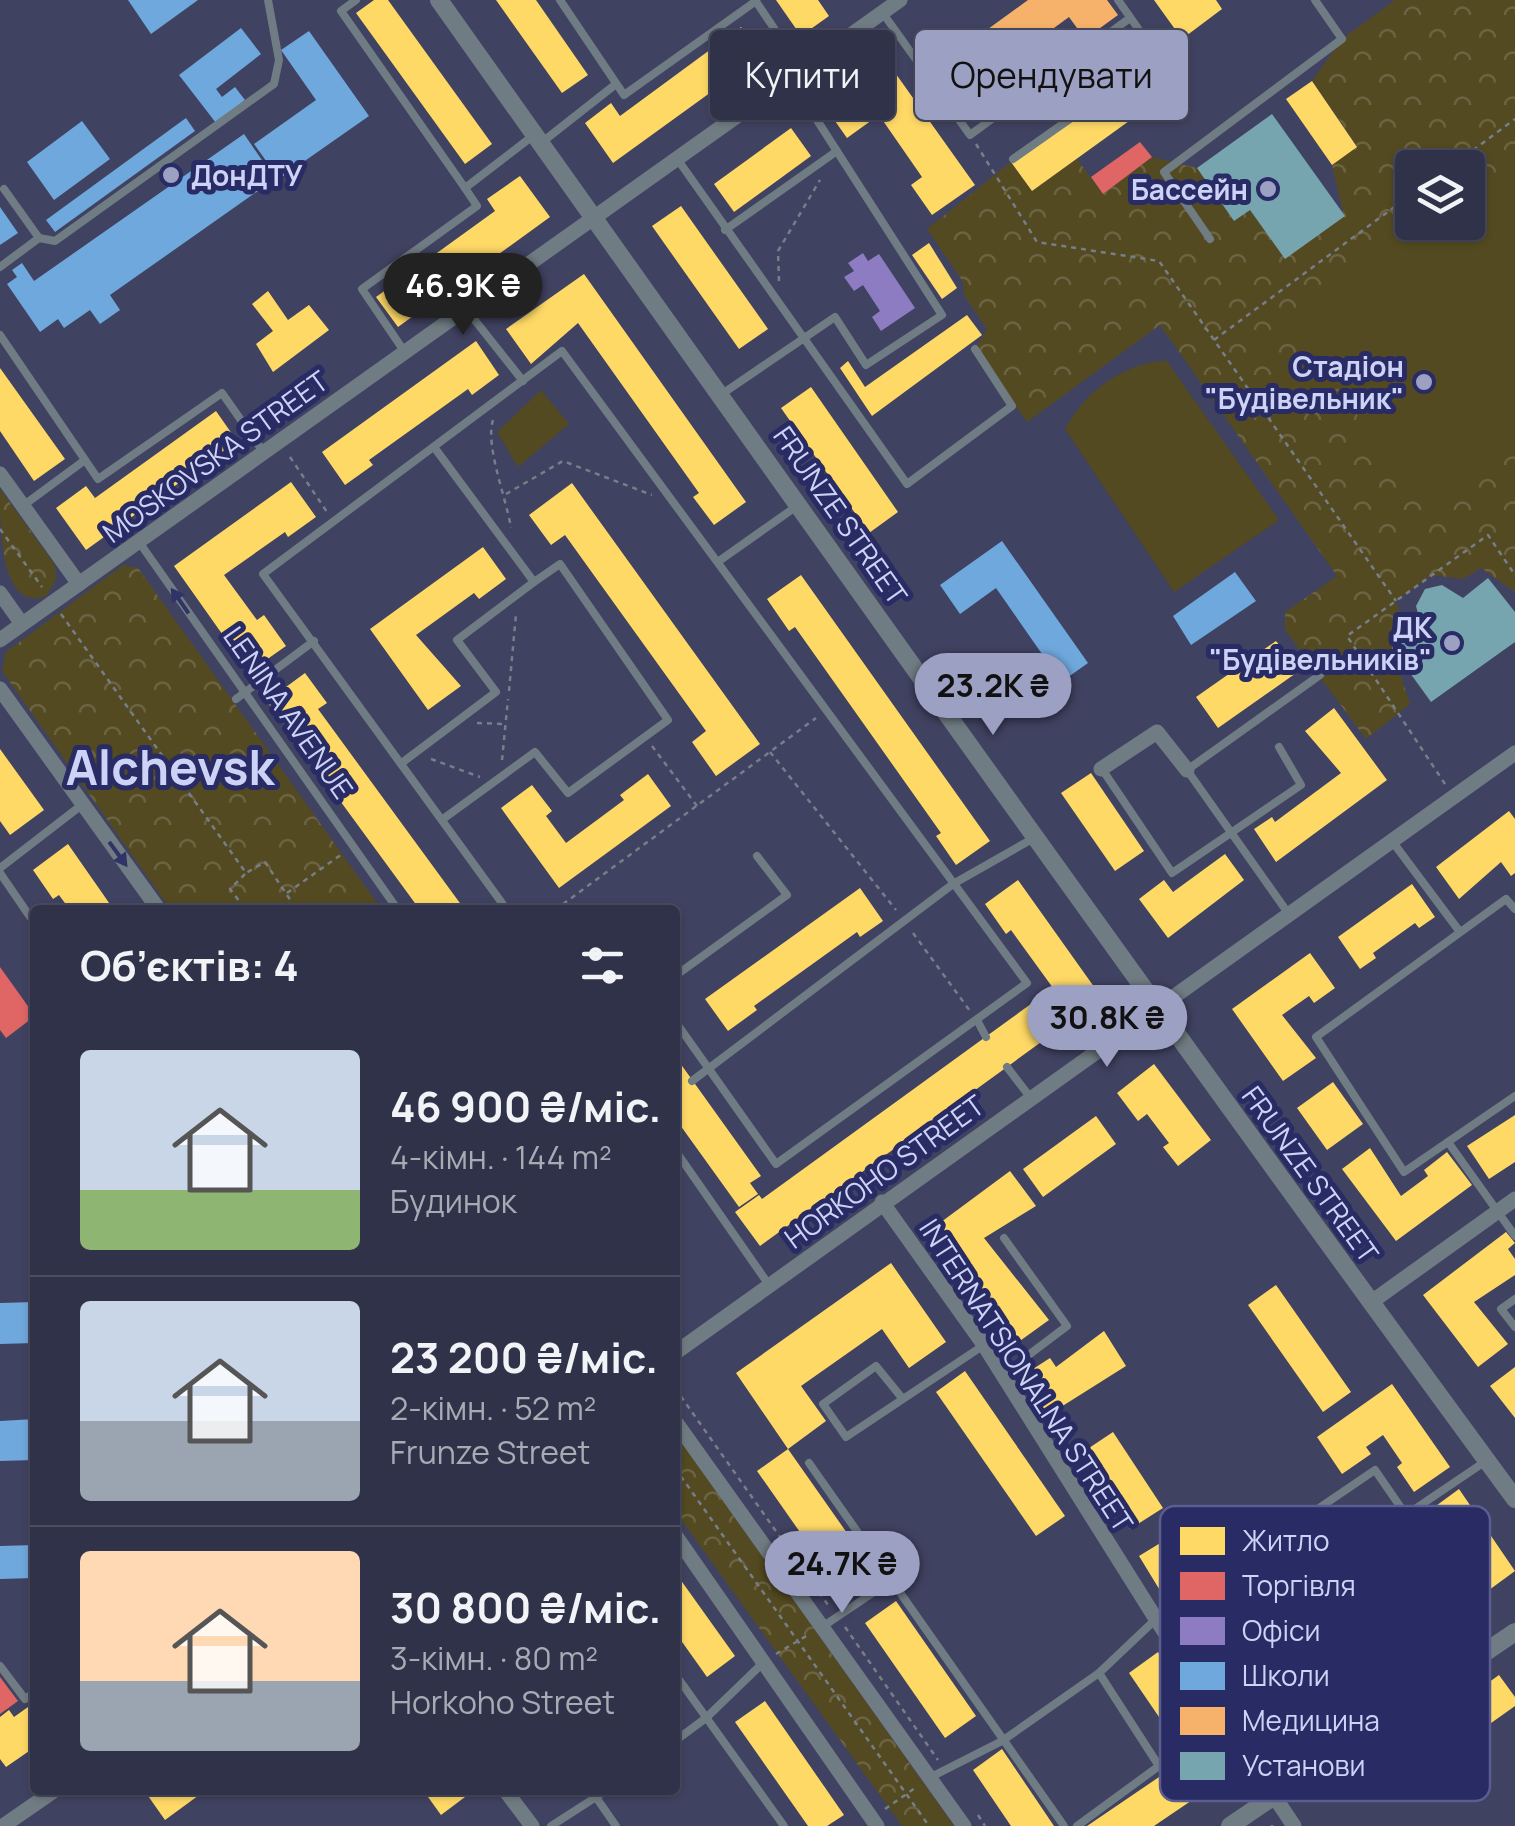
<!DOCTYPE html>
<html lang="uk">
<head>
<meta charset="utf-8">
<style>
  body { margin:0; font-family:Manrope,sans-serif; background:#383a50; color:#f1f3f6; height:100vh; display:flex; flex-direction:column; font-size:38px; white-space:nowrap }
  * { box-sizing:border-box; margin:0 }
  p { font-size:32px; color:#a8aab4 }
  .icon { flex:none; width:55px; height:55px; fill:none; stroke:currentColor; stroke-width:2; stroke-linecap:round; stroke-linejoin:round }
  .map { position:relative; flex:1; overflow:hidden }
  .panel { position:absolute; left:30px; top:905px; width:650px; height:890px; display:flex; flex-direction:column; background:#303249; border-radius:10px; box-shadow:0 2px 8px #0004,0 0 0 2px #4b4d61 }
  .panel>* { flex:none }
  .guide { position:absolute; left:710px; top:30px; width:655px; height:90px; display:flex; gap:20px }
  .buttons { position:absolute; left:1395px; top:150px; display:grid; gap:20px }
  .buttons a { display:grid; place-items:center; width:90px; height:90px; border-radius:10px; background:#303249; box-shadow:0 2px 8px #0004,0 0 0 2px #4b4d61; font-size:50px }
  .price { position:absolute; translate:-50% -85px; padding:0 22px; border-radius:35px; background:#9ca0c2; color:#111; font-size:32px; line-height:65px; filter:drop-shadow(0 2px 5px #0008) }
  .price::after { content:''; position:absolute; left:50%; top:60px; width:30px; height:22px; margin-left:-15px; background:inherit; clip-path:polygon(0 0,100% 0,50% 100%) }
  .price.active { background:#222; color:#fff }
  ul { padding:0; list-style:none }
  li { display:flex; align-items:center; gap:30px; height:250px; padding:0 50px }
  li+li { border-top:2px solid #4b4d61 }
  li span { display:grid; place-items:center; flex:none; width:280px; height:200px; border-radius:10px; color:#555 }
  li>.icon { margin-inline-start:auto }
  span .icon { width:120px; height:120px; fill:#fffc; stroke-width:1 }
  li b { font-size:42px }
  h2 { display:flex; justify-content:space-between; align-items:center; height:120px; padding:0 50px; font-size:42px }
  .tag { padding:0 35px; border-radius:10px; background:#303249; box-shadow:0 2px 8px #0004,0 0 0 2px #4b4d61; font-size:35px; line-height:90px }
  .tag.active { background:#9ca0c2; color:#111 }
  .map>svg:first-child { display:block }
  .park { fill:url(#park-crowns); fill-rule:evenodd }
  .garden { fill:#534a21 }
  .homes { fill:#ffd966 }
  .shops { fill:#e06666 }
  .offices { fill:#8e7cc3 }
  .schools { fill:#6fa8dc }
  .health { fill:#f6b26b }
  .public { fill:#76a5af }
  .lines { fill:none; stroke-linecap:round; stroke-linejoin:round }
  .path { stroke:#767e8a; stroke-width:2.5; stroke-dasharray:5 5; stroke-linecap:butt }
  .service { stroke:#707c83; stroke-width:8 }
  .minor { stroke:#707c83; stroke-width:15 }
  .tertiary { stroke:#707c83; stroke-width:18 }
  .oneway { fill:#303367 }
  .poi-dot { fill:#9ca0c2; stroke:#292b64; stroke-width:4 }
  .labels { text-anchor:middle; dominant-baseline:central; stroke-width:10; stroke-linejoin:round; paint-order:stroke }
  .poi-label { font-size:28px; font-weight:bold; fill:#cdd3f6; stroke:#292b64; text-anchor:end }
  .street-label { font-size:28px; fill:#cdd3f6; stroke:#292b64 }
  .town-label { font-size:48px; font-weight:bold; fill:#cdd3f6; stroke:#292b64 }
  .key { fill:#292b64; stroke:#5a5d90; stroke-width:2.5 }
  .key-label { font-size:28px; fill:#cdd3f6 }
</style>
</head>
<body>
<div class="map">
<svg width="1515" height="1826" viewBox="0 0 1515 1826">
  <defs>
    <pattern id="park-crowns" width="20" height="18" patternUnits="userSpaceOnUse" patternTransform="scale(2.5)"><rect width="20" height="18" fill="#534a21"/><path d="M2 6a3 3 0 1 1 6 0M12 15a3 3 0 1 1 6 0" fill="none" stroke="#6b6342"/></pattern>
  </defs>
  <rect width="100%" height="100%" fill="#404261"/>
  <g class="park">
    <path d="M 1395,0 L 1515,0 L 1515,592 L 1481,568 L 1463,579 L 1432,575 L 1396,601 L 1405,628 L 1392,648 L 1410,704 L 1366,739 L 1285,630 L 1285,612 L 1337,576 L 1160,325 L 1027,422 L 975,349 L 987,329 L 964,295 L 963,282 L 927,229 L 1011,162 L 1032,191 L 1077,159 L 1103,194 L 1152,157 L 1197,168 L 1234,220 L 1250,210 L 1344,216 L 1332,165 L 1357,146 L 1312,81 L 1342,39 ZM 1412,168 L 1468,168 L 1468,222 L 1412,222 Z"/>
    <path d="M 0,489 L 55,565 L 56,580 L 46,596 C 0,613 0,527 0,489 Z"/>
    <polygon points="123,565 138,568 382,910 171,910 2,671 6,652"/>
    <polygon points="679,1439 954,1826 902,1826 675,1511"/>
  </g>
  <g class="garden">
    <polygon points="1515,159 1515,442 1424,508 1290,321 1427,223 1468,222 1468,193"/>
    <path d="M 1166,360 L 1279,520 L 1174,592 L 1065,429 C 1087,389 1122,365 1166,360 Z"/>
    <polygon points="541,390 569,424 518,467 497,432"/>
  </g>
  <g class="homes">
    <polygon points="374,0 388,0 492,144 465,164 356,13"/>
    <polygon points="496,0 536,0 588,75 562,93"/>
    <polygon points="776,0 818,0 829,16 801,36"/>
    <polygon points="1154,0 1216,0 1222,9 1182,39"/>
    <polygon points="741,27 761,56 613,163 585,123 611,103 620,116"/>
    <polygon points="886,60 975,185 932,215 911,185 922,177 879,115 847,138 823,104"/>
    <polygon points="1141,70 1161,98 1032,191 1011,162"/>
    <polygon points="1312,81 1357,147 1332,165 1286,99"/>
    <polygon points="791,128 811,156 734,212 714,184"/>
    <polygon points="520,176 550,217 398,327 376,297 495,211 487,199"/>
    <polygon points="681,206 768,329 739,349 652,226"/>
    <polygon points="929,243 957,288 942,299 912,255"/>
    <polygon points="584,274 746,502 714,525 693,497 699,493 578,323 531,364 506,329"/>
    <polygon points="268,291 288,320 309,305 329,330 273,372 256,344 273,331 252,304"/>
    <polygon points="967,315 982,335 872,416 840,368 848,361 865,387"/>
    <polygon points="476,341 499,375 472,395 468,389 369,460 373,465 345,485 322,452"/>
    <polygon points="0,368 65,459 34,481 0,431"/>
    <polygon points="811,387 898,512 869,533 781,408"/>
    <polygon points="216,411 237,441 86,550 56,508 86,486 95,498"/>
    <polygon points="291,482 316,517 288,537 285,532 224,575 257,620 264,615 286,646 249,672 174,566"/>
    <polygon points="572,483 760,744 716,776 692,742 706,731 565,535 551,545 529,515"/>
    <polygon points="483,547 506,579 479,599 474,593 416,635 461,686 428,710 370,629"/>
    <polygon points="801,575 990,841 956,865 936,836 941,833 795,627 789,631 767,599"/>
    <polygon points="1276,641 1299,671 1218,728 1196,697"/>
    <polygon points="305,673 327,703 318,709 465,910 420,910 267,701"/>
    <polygon points="1334,708 1387,780 1276,862 1254,829 1272,817 1275,822 1341,773 1305,731"/>
    <polygon points="0,749 44,810 10,835 0,821"/>
    <polygon points="1091,773 1144,851 1115,871 1061,793"/>
    <polygon points="648,774 671,806 559,888 501,808 532,785 552,811 546,816 566,843 624,800 620,795"/>
    <polygon points="1509,811 1515,819 1515,873 1511,876 1501,862 1459,899 1436,867"/>
    <polygon points="68,844 98,887 114,910 70,910 59,895 53,899 33,870"/>
    <polygon points="1225,854 1244,880 1168,938 1139,899 1164,880 1173,892"/>
    <polygon points="1018,880 1102,998 760,1246 735,1212 759,1195 762,1199 1053,988 1011,930 1006,934 985,904"/>
    <polygon points="1412,884 1435,917 1419,928 1415,923 1373,953 1376,958 1360,969 1338,937"/>
    <polygon points="860,888 883,921 860,937 857,932 754,1006 757,1010 728,1031 705,999"/>
    <polygon points="1310,953 1335,988 1314,1003 1309,996 1282,1015 1316,1058 1283,1081 1232,1009"/>
    <polygon points="675,1056 761,1176 750,1183 758,1194 739,1207 675,1118"/>
    <polygon points="1154,1064 1211,1140 1178,1166 1163,1147 1169,1143 1147,1114 1138,1121 1117,1093"/>
    <polygon points="1333,1082 1363,1124 1327,1150 1297,1108"/>
    <polygon points="1515,1115 1515,1162 1489,1179 1467,1146"/>
    <polygon points="1096,1116 1116,1144 1043,1197 1023,1169"/>
    <polygon points="1370,1148 1401,1196 1428,1176 1424,1170 1447,1152 1472,1185 1396,1241 1342,1169"/>
    <polygon points="1010,1171 1036,1206 984,1238 1049,1320 1017,1343 933,1228"/>
    <polygon points="1506,1232 1515,1243 1508,1249 1515,1259 1515,1275 1474,1302 1508,1344 1478,1367 1423,1295"/>
    <polygon points="891,1263 946,1342 909,1368 882,1329 801,1386 826,1421 788,1449 736,1373"/>
    <polygon points="1276,1285 1351,1392 1323,1412 1248,1305"/>
    <polygon points="1104,1331 1126,1366 1045,1417 1019,1378 1050,1358 1056,1367"/>
    <polygon points="1515,1367 1515,1418 1490,1386"/>
    <polygon points="965,1371 1065,1516 1036,1536 936,1392"/>
    <polygon points="1392,1384 1450,1467 1414,1492 1397,1467 1402,1463 1383,1435 1366,1447 1371,1454 1342,1474 1317,1437"/>
    <polygon points="1113,1432 1163,1508 1130,1529 1080,1454"/>
    <polygon points="788,1449 873,1570 842,1592 757,1471"/>
    <polygon points="1459,1489 1515,1571 1444,1623 1423,1593 1466,1561 1429,1511"/>
    <polygon points="1216,1509 1237,1543 1221,1553 1218,1548 1186,1568 1193,1579 1164,1597 1139,1556"/>
    <polygon points="675,1572 735,1656 707,1677 675,1632"/>
    <polygon points="896,1601 976,1716 945,1738 865,1623"/>
    <polygon points="1158,1652 1238,1769 1154,1826 1087,1826 1187,1758 1129,1673"/>
    <polygon points="1499,1675 1515,1697 1515,1706 1380,1802 1361,1774"/>
    <polygon points="765,1701 844,1815 827,1826 808,1826 735,1722"/>
    <polygon points="35,1702 35,1747 6,1767 0,1759 0,1717 9,1710 14,1717"/>
    <polygon points="1002,1749 1054,1826 1011,1826 973,1770"/>
    <polygon points="151,1790 206,1790 165,1820 146,1793"/>
    <polygon points="423,1790 460,1790 465,1797 441,1815"/>
  </g>
  <g class="shops">
    <polygon points="1140,142 1152,157 1103,194 1091,177"/>
    <polygon points="0,967 35,1016 6,1038 0,1030"/>
    <polygon points="0,1677 18,1701 0,1714"/>
  </g>
  <polygon class="offices" points="863,253 868,261 879,254 915,308 881,331 872,317 880,311 863,285 854,291 844,277 854,271 848,263"/>
  <g class="schools">
    <polygon points="128,0 198,0 151,34"/>
    <polygon points="241,28 261,54 216,89 222,97 235,87 245,100 216,123 179,75"/>
    <polygon points="309,31 369,116 279,179 254,144 316,100 281,50"/>
    <polygon points="186,118 195,131 55,232 46,220"/>
    <polygon points="82,121 110,159 54,200 27,162"/>
    <polygon points="244,134 275,179 110,295 120,310 100,324 90,310 64,328 58,319 40,332 7,284 17,277 12,270 22,263 34,281"/>
    <polygon points="0,207 18,233 0,245"/>
    <polygon points="1002,541 1088,663 1026,707 1007,679 1042,654 996,588 960,614 940,585"/>
    <polygon points="1235,572 1256,601 1191,645 1173,616"/>
    <polygon points="35,1302 35,1343 0,1344 0,1303"/>
    <polygon points="35,1419 35,1460 0,1461 0,1421"/>
    <polygon points="35,1545 35,1578 0,1579 0,1546"/>
  </g>
  <polygon class="health" points="1028,0 1107,0 1118,15 1085,39 1069,17 991,74 1007,96 975,119 937,66"/>
  <g class="public">
    <polygon points="1272,114 1345,216 1285,259 1250,210 1234,221 1197,168"/>
    <polygon points="1488,578 1515,612 1515,642 1431,702 1392,648 1422,628 1416,606 1425,589 1442,585 1463,598"/>
  </g>
  <g class="lines">
    <g class="path">
      <polyline points="976,144 1037,242 1159,261 1396,601"/>
      <polyline points="1449,168 1515,119"/>
      <polyline points="779,281 778,251 820,180"/>
      <polyline points="1214,340 1412,194"/>
      <path d="M 493,420 C 485,446 506,497 511,528"/>
      <polyline points="290,457 327,512"/>
      <polyline points="506,494 563,461 652,495"/>
      <polyline points="0,529 42,587"/>
      <polyline points="61,614 246,873 265,862 297,910"/>
      <polyline points="509,691 516,614"/>
      <polyline points="477,723 504,724"/>
      <polyline points="652,746 697,806"/>
      <polyline points="770,752 896,910"/>
      <polyline points="431,759 480,777"/>
      <polyline points="502,760 508,699"/>
      <polyline points="1445,784 1347,636 1488,535 1515,575"/>
      <polyline points="245,874 230,889 246,910"/>
      <polyline points="287,893 342,854"/>
      <polyline points="555,910 816,718"/>
      <polyline points="913,933 970,1011"/>
      <polyline points="675,1388 828,1605"/>
      <polyline points="675,1468 929,1826"/>
      <polyline points="845,1627 938,1760"/>
      <polyline points="776,1654 808,1635"/>
      <polyline points="885,1809 915,1788"/>
      <polyline points="978,1815 985,1826"/>
      <polyline points="1272,1825 1272,1826"/>
    </g>
    <g class="service">
      <polyline points="356,0 341,11 465,188"/>
      <polyline points="560,0 624,95 756,1"/>
      <polyline points="755,0 802,70"/>
      <polyline points="882,12 970,135 1130,18"/>
      <polyline points="541,143 616,84"/>
      <polyline points="1013,159 1158,57 1118,0"/>
      <polyline points="678,160 907,484 1012,406 975,349"/>
      <polyline points="725,230 837,151"/>
      <polyline points="39,238 55,241 274,84 279,60 268,0"/>
      <polyline points="1210,239 1164,172 1342,39 1315,0"/>
      <polyline points="0,267 39,238 4,189"/>
      <polyline points="466,309 523,381"/>
      <polyline points="0,335 98,479 222,393 262,450"/>
      <polyline points="404,351 362,289 477,206 465,188 534,135"/>
      <polyline points="722,394 835,317 866,365 942,315 790,78"/>
      <polyline points="24,505 85,460"/>
      <polyline points="139,542 398,910"/>
      <polyline points="719,561 797,506"/>
      <polyline points="236,699 314,641"/>
      <polyline points="403,762 496,692 457,640 534,582 434,447"/>
      <polyline points="1102,769 1172,873 1301,785 1279,747"/>
      <polyline points="443,819 535,752 568,793 668,720 560,564 534,582"/>
      <polyline points="1392,841 1460,932"/>
      <polyline points="0,868 83,804"/>
      <polyline points="0,873 35,924"/>
      <polyline points="1515,909 1506,899 1316,1037 1404,1172 1515,1096"/>
      <polyline points="507,910 263,574 562,351 1027,983 776,1164 675,1021"/>
      <polyline points="1288,913 1187,770 1320,675"/>
      <polyline points="675,976 787,895 757,856"/>
      <polyline points="977,1020 986,1037"/>
      <polyline points="1007,1067 1030,1097"/>
      <polyline points="692,1081 953,884 1034,838"/>
      <polyline points="1448,1142 1515,1236"/>
      <polyline points="675,1150 769,1285"/>
      <polyline points="1515,1299 1501,1309 1515,1327"/>
      <polyline points="1002,1375 1067,1326 1004,1238"/>
      <polyline points="902,1398 876,1366 823,1404 846,1437 984,1345"/>
      <polyline points="809,1463 1064,1826"/>
      <polyline points="1212,1582 1276,1677"/>
      <polyline points="822,1627 889,1582"/>
      <polyline points="0,1666 25,1699 35,1692"/>
      <polyline points="675,1674 784,1826"/>
      <polyline points="675,1741 706,1718 764,1662"/>
      <polyline points="929,1778 1002,1741 1099,1673 1156,1619 1375,1470 1406,1515 1486,1461"/>
      <polyline points="591,1790 616,1826"/>
      <polyline points="551,1826 607,1790"/>
      <polyline points="1077,1826 1159,1766 1099,1673"/>
    </g>
    <g class="minor">
      <polyline points="0,474 79,584"/>
      <polyline points="0,593 22,624"/>
      <polyline points="0,640 900,0"/>
      <polyline points="0,689 159,910"/>
      <polyline points="1101,769 1157,732 1187,770"/>
      <polyline points="882,1202 984,1345 1156,1619 1294,1826"/>
      <polyline points="1370,1303 1515,1199"/>
      <polyline points="675,1353 1515,753"/>
      <polyline points="675,1421 964,1826"/>
      <polyline points="675,1535 877,1826"/>
      <polyline points="505,1790 532,1826"/>
      <polyline points="3,1826 55,1790"/>
    </g>
    <g class="tertiary">
      <path d="M 439,0 C 795,502 1151,1003 1515,1499"/>
      <polyline points="1230,1826 1515,1632"/>
    </g>
  </g>
  <defs><path id="oneway-solid" d="M-6-.8H1V-3.2L6.5 0L1 3.2V.8H-6Z" transform="scale(2.5)"/></defs>
  <g class="oneway">
    <use href="#oneway-solid" transform="translate(180 601) rotate(-125)"/>
    <use href="#oneway-solid" transform="translate(118 854) rotate(54)"/>
  </g>
  <g class="poi-dot">
    <circle cx="171" cy="175" r="10"/>
    <circle cx="1268" cy="189" r="10"/>
    <circle cx="1424" cy="382" r="10"/>
    <circle cx="1452" cy="643" r="10"/>
  </g>
  <g class="labels">
    <g class="poi-label">
      <text x="191" y="175" text-anchor="start">ДонДТУ</text>
      <text x="1248" y="189">Бассейн</text>
      <text x="1404" y="366">Стадіон<tspan x="1404" dy="32">"Будівельник"</tspan></text>
      <text x="1432" y="627">ДК<tspan x="1432" dy="32">"Будівельників"</tspan></text>
    </g>
    <g class="street-label">
      <text transform="translate(215 456) rotate(-36)">MOSKOVSKA STREET</text>
      <text transform="translate(841 515) rotate(55)">FRUNZE STREET</text>
      <text transform="translate(289 712) rotate(55)">LENINA AVENUE</text>
      <text transform="translate(884 1171) rotate(-36)">HORKOHO STREET</text>
      <text transform="translate(1311 1174) rotate(54)">FRUNZE STREET</text>
      <text transform="translate(1027 1375) rotate(57)">INTERNATSIONALNA STREET</text>
    </g>
    <g class="town-label">
      <text x="170" y="766">Alchevsk</text>
    </g>
  </g>
  <rect x="1160" y="1506" width="330" height="295" rx="15" class="key"/>
  <rect x="1180" y="1527" width="45" height="28" fill="#ffd966"/>
  <rect x="1180" y="1572" width="45" height="28" fill="#e06666"/>
  <rect x="1180" y="1617" width="45" height="28" fill="#8e7cc3"/>
  <rect x="1180" y="1662" width="45" height="28" fill="#6fa8dc"/>
  <rect x="1180" y="1707" width="45" height="28" fill="#f6b26b"/>
  <rect x="1180" y="1752" width="45" height="28" fill="#76a5af"/>
  <g class="key-label">
    <text x="1242" y="1551">Житло</text>
    <text x="1242" y="1596">Торгівля</text>
    <text x="1242" y="1641">Офіси</text>
    <text x="1242" y="1686">Школи</text>
    <text x="1242" y="1731">Медицина</text>
    <text x="1242" y="1776">Установи</text>
  </g>
</svg>
<div class="buttons">
<a><svg class="icon" aria-label="layers" viewBox="0 0 24 24"><path d="M12 4l9 5-9 5-9-5zM3 14l9 5 9-5"/></svg></a>
</div>
<b class="price active" style="left:463px;top:338px">46.9K ₴</b>
<b class="price" style="left:993px;top:738px">23.2K ₴</b>
<b class="price" style="left:1107px;top:1070px">30.8K ₴</b>
<b class="price" style="left:842px;top:1616px">24.7K ₴</b>
<div class="guide">
<a class="tag">Купити</a>
<a class="tag active">Орендувати</a>
</div>
<section class="panel">
<h2>Об’єктів: 4<svg class="icon" aria-label="filters" viewBox="0 0 24 24"><path d="M4 7h16M4 17h16"/><circle cx="9" cy="7" r="2"/><circle cx="15" cy="17" r="2"/></svg></h2>
<ul>
<li><span style="background:linear-gradient(#c9d6e8 70%,#8fb573 0)"><svg class="icon" aria-label="home" viewBox="0 0 24 24"><path d="M3 11l9-7 9 7M6 9v11h12V9"/></svg></span><div><b>46 900 ₴/міс.</b><p>4-кімн. · 144 m²</p><p>Будинок</p></div></li>
<li><span style="background:linear-gradient(#c9d6e8 60%,#9aa5b1 0)"><svg class="icon" aria-label="home" viewBox="0 0 24 24"><path d="M3 11l9-7 9 7M6 9v11h12V9"/></svg></span><div><b>23 200 ₴/міс.</b><p>2-кімн. · 52 m²</p><p>Frunze Street</p></div></li>
<li><span style="background:linear-gradient(#ffd9b3 65%,#9aa5b1 0)"><svg class="icon" aria-label="home" viewBox="0 0 24 24"><path d="M3 11l9-7 9 7M6 9v11h12V9"/></svg></span><div><b>30 800 ₴/міс.</b><p>3-кімн. · 80 m²</p><p>Horkoho Street</p></div></li>
</ul>
</section>
</div>
</body>
</html>
